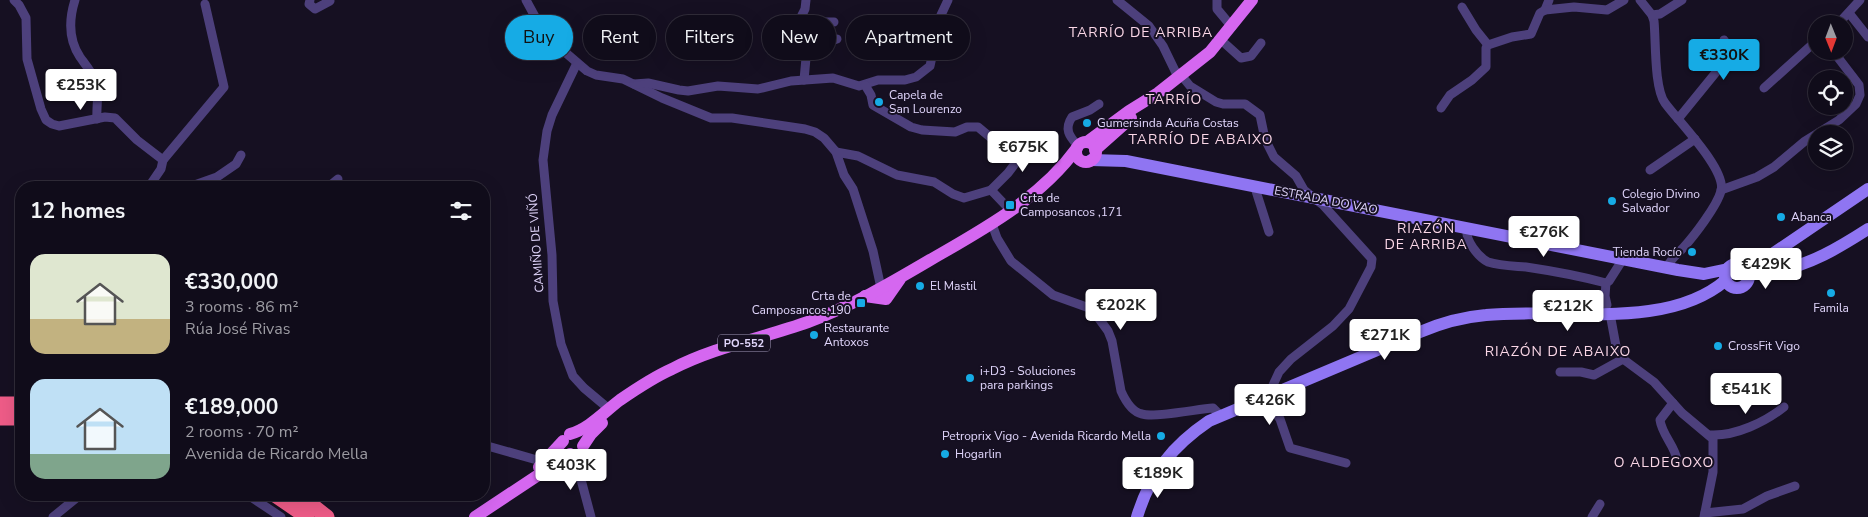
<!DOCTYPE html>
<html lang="en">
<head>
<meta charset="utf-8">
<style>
  body { margin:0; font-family:"Nunito Sans",sans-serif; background:#1e1a27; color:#f1f3f6; height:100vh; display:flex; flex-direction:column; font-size:19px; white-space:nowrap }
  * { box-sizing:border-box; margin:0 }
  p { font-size:16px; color:#9c9ba2 }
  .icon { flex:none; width:28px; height:28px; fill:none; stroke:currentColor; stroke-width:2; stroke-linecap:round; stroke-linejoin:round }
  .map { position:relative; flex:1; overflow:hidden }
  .details { position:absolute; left:15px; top:181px; width:475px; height:320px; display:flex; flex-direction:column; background:#100c1a; border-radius:20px; box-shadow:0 5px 20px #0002,0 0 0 1px #302c39 }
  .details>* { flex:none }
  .hud { position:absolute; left:505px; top:15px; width:475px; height:45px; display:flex; gap:10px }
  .needle { width:32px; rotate:179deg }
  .tools { position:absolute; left:1808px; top:15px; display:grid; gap:10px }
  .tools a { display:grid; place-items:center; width:45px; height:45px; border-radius:50%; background:#100c1a; box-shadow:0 5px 20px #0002,0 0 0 1px #302c39; font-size:25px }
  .price { position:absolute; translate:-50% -42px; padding:0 11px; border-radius:5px; background:#fff; color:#222; font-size:16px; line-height:32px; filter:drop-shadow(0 1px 2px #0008) }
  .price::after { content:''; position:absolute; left:50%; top:30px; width:15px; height:11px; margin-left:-8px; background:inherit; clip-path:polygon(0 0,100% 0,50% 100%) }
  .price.current { background:#16abe5; color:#111 }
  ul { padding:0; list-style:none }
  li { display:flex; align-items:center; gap:15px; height:125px; padding:0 15px }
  li span { display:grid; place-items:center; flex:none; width:140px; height:100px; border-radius:15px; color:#555 }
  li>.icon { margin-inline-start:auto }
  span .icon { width:60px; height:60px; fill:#fffc; stroke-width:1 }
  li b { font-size:21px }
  h2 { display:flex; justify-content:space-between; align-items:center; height:60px; padding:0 15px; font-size:21px }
  .chip { padding:0 18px; border-radius:22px; background:#100c1a; box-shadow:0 5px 20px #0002,0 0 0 1px #302c39; font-size:18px; line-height:45px }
  .chip.current { background:#16abe5; color:#111 }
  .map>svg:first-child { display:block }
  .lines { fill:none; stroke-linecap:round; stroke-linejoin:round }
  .street { stroke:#4d407c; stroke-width:9 }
  .secondary { stroke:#8f75f2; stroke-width:12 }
  .primary { stroke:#d567f0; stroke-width:12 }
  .highway { stroke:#ef5c88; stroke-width:15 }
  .poi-dot { fill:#16abe5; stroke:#161022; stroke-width:2 }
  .labels { text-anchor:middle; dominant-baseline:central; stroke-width:4; stroke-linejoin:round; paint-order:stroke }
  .shield { fill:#161022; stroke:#a39aba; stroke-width:1 }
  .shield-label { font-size:11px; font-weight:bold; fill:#e0d5fb }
  .poi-label { font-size:12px; fill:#e0d5fb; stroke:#161022; text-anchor:start }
  .street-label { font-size:12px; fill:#e0d5fb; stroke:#161022 }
  .neighbourhood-label { font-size:14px; letter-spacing:1px; fill:#fbd7e7; stroke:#161022 }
</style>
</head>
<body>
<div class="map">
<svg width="1868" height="517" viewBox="0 0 1868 517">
  <rect width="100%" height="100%" fill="#161022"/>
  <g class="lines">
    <g class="street">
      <polyline points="14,0 19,5 26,18 27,59 41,109 46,120 52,124 59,126 105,117 115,118 137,140 163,160 161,169 148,188"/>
      <path d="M 75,0 C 69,19 68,39 80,57 C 85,64 91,71 95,80 C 100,92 96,106 97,119"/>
      <polyline points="310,0 309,4 315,9 330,1"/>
      <polyline points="526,0 545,35 587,71 596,75 623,79 662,98 711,118 732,118 805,129 815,132 824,138 836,152 844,175 853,189 873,251 881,288"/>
      <polyline points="1117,0 1149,26 1163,46 1178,77"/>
      <polyline points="1217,0 1217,9 1232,27"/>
      <path d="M 1640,0 L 1652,15 L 1654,21 C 1656,41 1654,88 1665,103 C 1678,121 1727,170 1721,191 C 1717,206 1694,236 1683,248 C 1677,255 1670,259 1667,268"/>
      <polyline points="1462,7 1476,30 1488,45"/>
      <polyline points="1545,10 1549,0"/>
      <polyline points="1849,13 1868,37"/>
      <polyline points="1652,15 1660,14 1682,0"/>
      <polyline points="1838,24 1860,0"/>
      <polyline points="1221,40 1241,58 1251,56 1261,43"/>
      <polyline points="812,47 837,39"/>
      <polyline points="806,58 812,47 811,25 815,22 834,22"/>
      <polyline points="577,63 552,115 547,131 543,160 552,255 553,301 561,344 573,376 584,388 609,409"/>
      <polyline points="1181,75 1190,86 1216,102 1223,104 1245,104 1260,115 1265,139 1274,157 1296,176 1304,190 1323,205 1372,259 1371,267 1349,309 1333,326 1291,359 1279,372 1269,394"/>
      <polyline points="804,80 806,58 795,36 796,27 805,9 806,0"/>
      <polyline points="634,84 648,83 679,90 688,91 718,86 758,89 791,81 833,78 859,86 878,80 905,80 916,77 930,66 941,15 948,0"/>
      <polyline points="1764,88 1816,41"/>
      <polyline points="1441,108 1450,95 1472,80 1486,67 1486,48 1488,45 1512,37 1531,34 1540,13 1545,10 1574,7 1607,10 1624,0"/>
      <polyline points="1678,119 1726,60 1729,47 1724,40"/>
      <path d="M 1078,146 C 1069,136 1064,129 1072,117 L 1090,110 L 1099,104"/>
      <polyline points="836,152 858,156 897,175 934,182 953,194 964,198 991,190 1008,173 1017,161 1018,155 1014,147 990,137 978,127 967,127 955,132 922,130 911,127 873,105 871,95 865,85"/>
      <polyline points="163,160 224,87 205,4"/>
      <polyline points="1650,170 1695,139"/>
      <polyline points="1257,186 1256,191 1269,232"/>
      <polyline points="186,188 217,177 236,164 241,155"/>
      <polyline points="327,188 338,179"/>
      <polyline points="991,190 1010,210"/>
      <polyline points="1721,190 1757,177 1774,167 1805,141 1839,120 1856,104 1860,95 1859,85 1833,51"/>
      <path d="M 992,224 L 997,238 L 1011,261 L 1053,295 L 1092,309 L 1108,331 L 1112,341 L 1121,391 C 1125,400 1132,412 1142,414 C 1154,418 1198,409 1213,408 L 1220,415"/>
      <path d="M 1467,229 C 1465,240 1478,257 1488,262 C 1500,266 1514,266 1526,267 C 1553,271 1580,276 1606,283 L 1609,281 L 1623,259"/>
      <polyline points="1606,283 1605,296 1607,305"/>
      <polyline points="1611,319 1616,346 1623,359 1654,382 1682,413 1713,439 1713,472 1704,517"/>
      <polyline points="1560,372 1581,372 1594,375 1623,359"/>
      <polyline points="1264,397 1280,419 1290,448 1346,463"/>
      <path d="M 1673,403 L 1660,420 C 1662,435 1675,446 1677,460"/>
      <path d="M 1711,435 C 1736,436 1765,422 1784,407"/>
      <polyline points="484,445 544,462"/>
      <polyline points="577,454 579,472 591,517"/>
      <polyline points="248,495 281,517"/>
      <polyline points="1705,513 1743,509 1767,496 1795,486"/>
      <polyline points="53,517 80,495"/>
      <polyline points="1592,517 1600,504"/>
    </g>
    <g class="secondary">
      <polyline points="1091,160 1126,161 1678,270 1704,274 1728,269"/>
      <circle cx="1737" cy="276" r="12"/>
      <polyline points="1743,266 1765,259 1868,189"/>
      <path d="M 1747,271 C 1756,271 1766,272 1775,271 C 1809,266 1840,247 1868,229"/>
      <path d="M 1137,517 C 1150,474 1172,446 1209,421 L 1420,332 C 1441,323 1463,317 1486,315 C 1559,307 1666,332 1726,280"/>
    </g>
    <g class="primary">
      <polyline points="1087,142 1129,111 1158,93 1210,52 1252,0"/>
      <circle cx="1086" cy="152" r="10"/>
      <polyline points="1095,150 1131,118"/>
      <polyline points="865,296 886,299 900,279"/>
      <path d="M 570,434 C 589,429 604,412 620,400 C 636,389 654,377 672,369 C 714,347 763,338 808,322 C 850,307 891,283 930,260 C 982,230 1040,199 1077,148"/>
      <polyline points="583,446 591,434 602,423"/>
      <polyline points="539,467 563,441"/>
      <polyline points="475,517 570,454"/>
    </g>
    <g class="highway">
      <polyline points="0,404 21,404"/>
      <polyline points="0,418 21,418"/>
      <polyline points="275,495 307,517"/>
      <polyline points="299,495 327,517"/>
    </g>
  </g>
  <g class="poi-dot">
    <circle cx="879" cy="102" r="5"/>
    <circle cx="1087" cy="123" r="5"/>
    <circle cx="1612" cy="201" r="5"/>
    <rect x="1005" y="200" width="10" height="10" rx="2.5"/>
    <circle cx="1781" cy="217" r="5"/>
    <circle cx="1692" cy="252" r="5"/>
    <circle cx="920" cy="286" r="5"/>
    <circle cx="1831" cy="293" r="5"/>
    <rect x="856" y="298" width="10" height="10" rx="2.5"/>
    <circle cx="814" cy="335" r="5"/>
    <circle cx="1718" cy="346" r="5"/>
    <circle cx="970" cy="378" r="5"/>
    <circle cx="1161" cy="436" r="5"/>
    <circle cx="945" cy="454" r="5"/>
  </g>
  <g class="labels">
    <rect class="shield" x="718" y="334.5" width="52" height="17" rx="4"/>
    <g class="shield-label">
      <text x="744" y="343">PO-552</text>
    </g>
    <g class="poi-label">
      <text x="889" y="95">Capela de<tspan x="889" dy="14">San Lourenzo</tspan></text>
      <text x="1097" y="123">Gumersinda Acuña Costas</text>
      <text x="1622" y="194">Colegio Divino<tspan x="1622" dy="14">Salvador</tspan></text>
      <text x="1020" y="198">Crta de<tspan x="1020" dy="14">Camposancos ,171</tspan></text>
      <text x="1791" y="217">Abanca</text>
      <text x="1682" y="252" text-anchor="end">Tienda Rocío</text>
      <text x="930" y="286">El Mastil</text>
      <text x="851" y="296" text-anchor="end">Crta de<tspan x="851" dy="14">Camposancos,190</tspan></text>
      <text x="1831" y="308" text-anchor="middle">Famila</text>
      <text x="824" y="328">Restaurante<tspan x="824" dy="14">Antoxos</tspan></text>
      <text x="1728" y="346">CrossFit Vigo</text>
      <text x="980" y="371">i+D3 - Soluciones<tspan x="980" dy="14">para parkings</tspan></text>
      <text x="1151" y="436" text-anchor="end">Petroprix Vigo - Avenida Ricardo Mella</text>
      <text x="955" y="454">Hogarlin</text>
    </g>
    <g class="street-label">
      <text transform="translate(1326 200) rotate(11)">ESTRADA DO VAO</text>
      <text transform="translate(536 243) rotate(-94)">CAMIÑO DE VIÑÓ</text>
    </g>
    <g class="neighbourhood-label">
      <text x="1141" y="32">TARRÍO DE ARRIBA</text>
      <text x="1174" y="99">TARRÍO</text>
      <text x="1201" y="139">TARRÍO DE ABAIXO</text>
      <text x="1426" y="228">RIAZÓN<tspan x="1426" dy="16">DE ARRIBA</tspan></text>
      <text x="1558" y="351">RIAZÓN DE ABAIXO</text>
      <text x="1664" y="462">O ALDEGOXO</text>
    </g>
  </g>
</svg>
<div class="tools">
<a><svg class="needle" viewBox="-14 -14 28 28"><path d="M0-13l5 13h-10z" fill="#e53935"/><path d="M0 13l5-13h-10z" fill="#9c9ba2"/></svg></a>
<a><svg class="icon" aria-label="locate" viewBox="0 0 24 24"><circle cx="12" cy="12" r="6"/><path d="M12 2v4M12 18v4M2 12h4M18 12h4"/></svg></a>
<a><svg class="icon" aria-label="layers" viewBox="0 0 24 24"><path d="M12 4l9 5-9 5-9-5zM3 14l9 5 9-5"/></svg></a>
</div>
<b class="price current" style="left:1724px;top:81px">€330K</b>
<b class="price" style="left:81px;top:111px">€253K</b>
<b class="price" style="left:1023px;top:173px">€675K</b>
<b class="price" style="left:1544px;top:258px">€276K</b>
<b class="price" style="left:1766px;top:290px">€429K</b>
<b class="price" style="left:1121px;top:331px">€202K</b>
<b class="price" style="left:1568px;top:332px">€212K</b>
<b class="price" style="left:1385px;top:361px">€271K</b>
<b class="price" style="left:1746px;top:415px">€541K</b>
<b class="price" style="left:1270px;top:426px">€426K</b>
<b class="price" style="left:571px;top:491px">€403K</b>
<b class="price" style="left:1158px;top:499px">€189K</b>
<div class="hud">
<a class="chip current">Buy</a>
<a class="chip">Rent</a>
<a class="chip">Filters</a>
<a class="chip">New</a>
<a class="chip">Apartment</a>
</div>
<section class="details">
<h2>12 homes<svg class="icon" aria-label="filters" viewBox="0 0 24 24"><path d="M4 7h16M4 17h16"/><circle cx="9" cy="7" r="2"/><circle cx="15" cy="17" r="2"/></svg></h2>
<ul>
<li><span style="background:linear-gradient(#dfe7d0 65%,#c2b280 0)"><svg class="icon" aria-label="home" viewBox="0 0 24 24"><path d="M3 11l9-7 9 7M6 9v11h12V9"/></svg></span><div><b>€330,000</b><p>3 rooms · 86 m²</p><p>Rúa José Rivas</p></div></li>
<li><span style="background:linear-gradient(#bfe0f5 75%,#7fa58c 0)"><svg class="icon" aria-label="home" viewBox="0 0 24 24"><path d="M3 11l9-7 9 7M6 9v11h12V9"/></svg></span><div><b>€189,000</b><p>2 rooms · 70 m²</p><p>Avenida de Ricardo Mella</p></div></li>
</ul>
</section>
</div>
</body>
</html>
